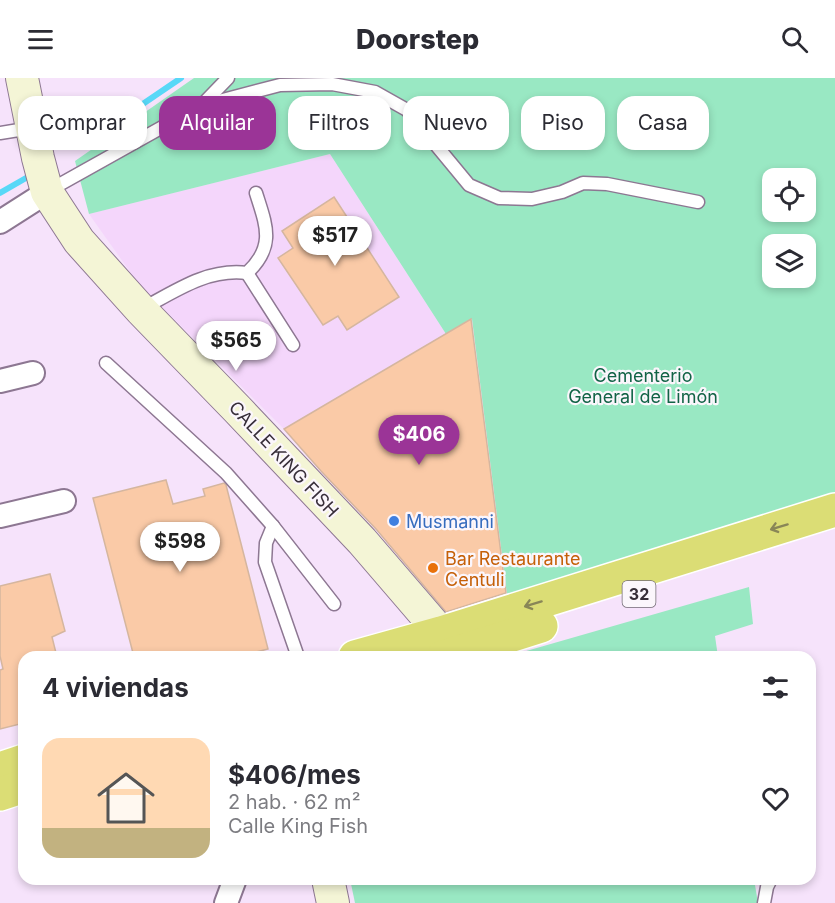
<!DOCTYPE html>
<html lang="es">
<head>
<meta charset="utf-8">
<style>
  body { margin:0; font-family:Inter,sans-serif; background:#f2f2f3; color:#2b2b33; height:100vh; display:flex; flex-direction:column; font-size:22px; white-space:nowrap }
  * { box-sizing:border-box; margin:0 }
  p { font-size:20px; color:#7c7c81 }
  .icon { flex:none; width:33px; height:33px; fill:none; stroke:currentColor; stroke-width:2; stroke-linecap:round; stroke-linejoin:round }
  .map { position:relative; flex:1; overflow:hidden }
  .drawer { position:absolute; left:18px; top:573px; width:798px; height:234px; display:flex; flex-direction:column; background:#fff; border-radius:18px; box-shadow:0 3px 9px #0003 }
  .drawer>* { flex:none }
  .banner { position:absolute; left:18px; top:18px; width:800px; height:54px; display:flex; gap:12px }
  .tools { position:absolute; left:762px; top:90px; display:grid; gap:12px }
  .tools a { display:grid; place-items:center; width:54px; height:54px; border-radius:12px; background:#fff; box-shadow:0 3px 9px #0003; font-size:30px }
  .price { position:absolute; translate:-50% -51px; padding:0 14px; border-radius:21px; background:#fff; color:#222; font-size:20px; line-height:39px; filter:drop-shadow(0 2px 3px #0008) }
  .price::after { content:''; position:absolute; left:50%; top:36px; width:18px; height:14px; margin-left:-9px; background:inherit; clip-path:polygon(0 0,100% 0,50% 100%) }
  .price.on { background:#9b3497; color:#fff }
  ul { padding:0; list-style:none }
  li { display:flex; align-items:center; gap:18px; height:150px; padding:0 24px }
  li span { display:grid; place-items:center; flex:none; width:168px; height:120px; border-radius:18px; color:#555 }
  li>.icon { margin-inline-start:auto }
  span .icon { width:72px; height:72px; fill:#fffc; stroke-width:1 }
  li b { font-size:26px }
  h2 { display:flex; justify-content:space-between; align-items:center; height:72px; padding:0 24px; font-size:26px }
  .chip { padding:0 21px; border-radius:18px; background:#fff; box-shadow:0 3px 9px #0003; font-size:21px; line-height:54px }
  .chip.on { background:#9b3497; color:#fff }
  header { display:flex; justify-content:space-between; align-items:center; height:78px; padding:0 24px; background:#fff; font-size:27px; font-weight:800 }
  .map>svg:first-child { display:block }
  .built { fill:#f4d6fb }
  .green { fill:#99e8c3; fill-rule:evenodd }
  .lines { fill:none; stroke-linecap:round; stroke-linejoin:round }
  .stream { stroke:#58d8f7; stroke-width:6 }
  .building { fill:#facaa7; stroke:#d5b69f; stroke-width:1.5 }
  .lane-casing { stroke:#8d7792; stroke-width:15 }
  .street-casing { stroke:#8d7792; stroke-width:26 }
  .secondary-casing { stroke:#8d7792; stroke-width:34 }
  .highway-casing { stroke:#fff; stroke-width:36 }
  .lane { stroke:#fff; stroke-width:12 }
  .street { stroke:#fff; stroke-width:22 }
  .secondary { stroke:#f4f5d6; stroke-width:32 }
  .highway { stroke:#dbdd75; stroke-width:33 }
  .oneway { stroke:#898657 }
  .shop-dot { fill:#3f7fe0; stroke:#fbf6fc; stroke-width:2 }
  .food-dot { fill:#e8710a; stroke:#fbf6fc; stroke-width:2 }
  .labels { text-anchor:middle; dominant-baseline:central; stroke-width:4.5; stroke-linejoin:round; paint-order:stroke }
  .shield { fill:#fbf6fc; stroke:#726a74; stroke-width:1.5 }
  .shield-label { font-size:16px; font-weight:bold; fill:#372e39 }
  .park-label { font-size:18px; fill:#116346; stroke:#fbf6fc }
  .street-label { font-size:18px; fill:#372e39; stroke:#fbf6fc }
  .shop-label { font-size:18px; fill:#366cbe; stroke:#fbf6fc; text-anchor:start }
  .food-label { font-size:18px; fill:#c56008; stroke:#fbf6fc; text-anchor:start }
</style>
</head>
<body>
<header><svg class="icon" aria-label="menu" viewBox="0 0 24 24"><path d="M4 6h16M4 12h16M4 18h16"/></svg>Doorstep<svg class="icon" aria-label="search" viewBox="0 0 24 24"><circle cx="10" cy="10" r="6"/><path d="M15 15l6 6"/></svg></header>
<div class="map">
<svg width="835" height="825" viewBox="0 0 835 825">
  <rect width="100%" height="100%" fill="#f6e3fb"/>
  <polygon class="built" points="330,76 446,256 284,351 138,205 89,136"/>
  <g class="green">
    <path d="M 194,0 L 835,0 L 835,416 L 507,517 L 472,241 L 446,256 L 330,76 L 89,136 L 75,83 ZM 772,100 L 806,100 L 806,134 L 772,134 ZM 772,166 L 806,166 L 806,200 L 772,200 Z"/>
    <polygon points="749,509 753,546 715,558 718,579 505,579"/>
    <polygon points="350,801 754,801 758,825 355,825"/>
  </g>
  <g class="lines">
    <g class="stream">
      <polyline points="81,68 181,0"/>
      <polyline points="0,115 26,100"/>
    </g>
  </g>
  <g class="building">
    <polygon points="334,119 399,219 347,252 338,238 323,247 278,180 293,170 282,153"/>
    <polygon points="471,241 506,515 446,534 376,451 321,393 284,351"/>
    <polygon points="166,402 173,426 205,418 203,411 224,405 226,407 268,571 237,579 134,579 93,420"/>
    <polygon points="50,496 65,553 52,559 57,579 24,579 24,645 0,651 0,592 3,591 0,578 0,508"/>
  </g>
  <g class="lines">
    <g class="lane-casing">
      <g id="lane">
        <polyline points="201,28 228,0"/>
        <polyline points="0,55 31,50"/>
        <polyline points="48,113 200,28 280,7 332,6 375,14 407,32 469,107 499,120 532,121 562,114 583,105 607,106 698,124"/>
        <polyline points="247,195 293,267"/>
        <path d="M 142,231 C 175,213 208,190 247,195 C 276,168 266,147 256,115"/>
        <polyline points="106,285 226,395 273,448 334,526"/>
        <polyline points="273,448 266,465 265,484 298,579"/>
        <polyline points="764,825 767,809 771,801"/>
      </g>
    </g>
    <g class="street-casing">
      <g id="street">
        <polyline points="0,144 47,114"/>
        <polyline points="0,303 33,295"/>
        <polyline points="0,438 64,423"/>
        <polyline points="226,825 235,801"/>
      </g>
    </g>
    <g class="secondary-casing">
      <g id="secondary">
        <polyline points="22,0 38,80 47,114 79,163 141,232 238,332 362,463 441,555 449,577"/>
        <polyline points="328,801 333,825"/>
      </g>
    </g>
    <g class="highway-casing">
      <g id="highway">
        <polyline points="355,579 441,555 835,432"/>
        <polyline points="443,579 541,548"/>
        <polyline points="0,691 24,683"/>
        <polyline points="0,716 24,708"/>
      </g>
    </g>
    <use href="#lane" class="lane"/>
    <use href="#street" class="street"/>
    <use href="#secondary" class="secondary"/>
    <use href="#highway" class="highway"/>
  </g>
  <defs><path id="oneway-shaft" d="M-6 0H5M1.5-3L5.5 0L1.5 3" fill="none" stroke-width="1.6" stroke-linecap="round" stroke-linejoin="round" transform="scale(1.5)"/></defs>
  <g class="oneway">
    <use href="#oneway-shaft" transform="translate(779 449) rotate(163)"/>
    <use href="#oneway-shaft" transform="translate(533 526) rotate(163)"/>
  </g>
  <circle class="shop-dot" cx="394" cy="443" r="6"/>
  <circle class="food-dot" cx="433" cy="490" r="6"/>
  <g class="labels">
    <rect class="shield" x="622.5" y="503" width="33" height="26" rx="4.5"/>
    <g class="shield-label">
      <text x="639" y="516">32</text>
    </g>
    <g class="park-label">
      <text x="643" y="297">Cementerio<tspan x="643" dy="21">General de Limón</tspan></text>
    </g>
    <g class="street-label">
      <text transform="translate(284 381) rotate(47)">CALLE KING FISH</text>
    </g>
    <g class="shop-label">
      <text x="406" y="443">Musmanni</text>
    </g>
    <g class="food-label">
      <text x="445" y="480">Bar Restaurante<tspan x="445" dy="21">Centuli</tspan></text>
    </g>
  </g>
</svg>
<div class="tools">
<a><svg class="icon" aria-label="locate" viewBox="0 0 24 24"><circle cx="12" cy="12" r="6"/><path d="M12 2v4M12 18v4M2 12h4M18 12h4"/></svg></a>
<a><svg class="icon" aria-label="layers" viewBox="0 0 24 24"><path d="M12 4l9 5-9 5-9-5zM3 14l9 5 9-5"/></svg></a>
</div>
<b class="price" style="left:335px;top:189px">$517</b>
<b class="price" style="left:236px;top:294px">$565</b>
<b class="price on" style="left:419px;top:388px">$406</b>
<b class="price" style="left:180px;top:495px">$598</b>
<div class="banner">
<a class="chip">Comprar</a>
<a class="chip on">Alquilar</a>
<a class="chip">Filtros</a>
<a class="chip">Nuevo</a>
<a class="chip">Piso</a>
<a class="chip">Casa</a>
</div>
<section class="drawer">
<h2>4 viviendas<svg class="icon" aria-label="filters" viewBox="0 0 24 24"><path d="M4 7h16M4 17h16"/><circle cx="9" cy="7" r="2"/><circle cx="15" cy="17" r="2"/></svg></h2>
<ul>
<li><span style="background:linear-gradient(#ffd9b3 75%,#c2b280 0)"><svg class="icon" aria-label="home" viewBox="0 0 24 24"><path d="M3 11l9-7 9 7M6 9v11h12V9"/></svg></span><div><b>$406/mes</b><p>2 hab. · 62 m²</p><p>Calle King Fish</p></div><svg class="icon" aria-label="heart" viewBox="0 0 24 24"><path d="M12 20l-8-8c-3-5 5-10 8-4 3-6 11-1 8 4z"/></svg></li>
</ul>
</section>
</div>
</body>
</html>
